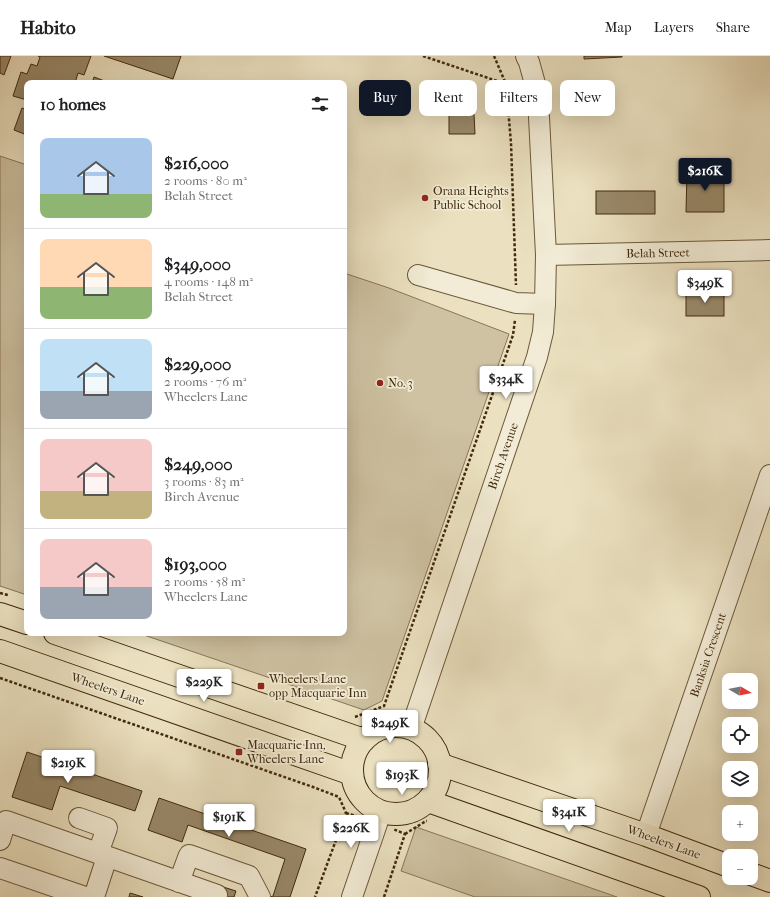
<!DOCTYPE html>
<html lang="en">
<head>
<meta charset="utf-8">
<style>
  body { margin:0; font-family:"IM FELL French Canon",serif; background:#f6f6f6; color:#202124; height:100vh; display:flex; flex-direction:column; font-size:15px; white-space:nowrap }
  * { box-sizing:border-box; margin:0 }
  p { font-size:13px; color:#757577 }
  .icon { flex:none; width:22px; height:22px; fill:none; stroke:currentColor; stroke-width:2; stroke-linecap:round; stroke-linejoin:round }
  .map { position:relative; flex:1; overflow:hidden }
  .side { position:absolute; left:24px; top:24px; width:323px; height:556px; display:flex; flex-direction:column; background:#fff; border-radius:8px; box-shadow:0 4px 16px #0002 }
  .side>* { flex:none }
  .hud { position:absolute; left:359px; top:24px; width:351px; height:36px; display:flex; gap:8px }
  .needle { width:26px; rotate:100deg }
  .controls { position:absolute; left:722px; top:617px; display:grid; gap:8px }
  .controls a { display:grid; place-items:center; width:36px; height:36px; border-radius:8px; background:#fff; box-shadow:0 4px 16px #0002; font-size:20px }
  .price { position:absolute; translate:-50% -34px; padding:0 9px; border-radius:4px; background:#fff; color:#222; font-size:13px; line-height:26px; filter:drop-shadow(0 1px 2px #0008) }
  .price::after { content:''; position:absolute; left:50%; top:24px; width:12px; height:9px; margin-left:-6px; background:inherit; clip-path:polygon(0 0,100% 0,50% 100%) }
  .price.selected { background:#111827; color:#fff }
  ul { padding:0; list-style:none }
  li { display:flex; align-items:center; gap:12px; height:100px; padding:0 16px }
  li+li { border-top:1px solid #e0e0e0 }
  li span { display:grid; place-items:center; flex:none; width:112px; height:80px; border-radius:8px; color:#555 }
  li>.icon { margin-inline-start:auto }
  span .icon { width:48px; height:48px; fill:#fffc; stroke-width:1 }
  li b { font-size:17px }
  h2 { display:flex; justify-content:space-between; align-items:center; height:48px; padding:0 16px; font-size:17px }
  .chip { padding:0 14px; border-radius:8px; background:#fff; box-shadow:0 4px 16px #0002; font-size:14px; line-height:36px }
  .chip.selected { background:#111827; color:#fff }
  header { display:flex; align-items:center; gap:24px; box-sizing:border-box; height:56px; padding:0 20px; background:#fff; border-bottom:1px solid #e0e0e0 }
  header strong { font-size:19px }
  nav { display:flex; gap:22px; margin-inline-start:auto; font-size:14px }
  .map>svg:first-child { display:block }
  .green { fill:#cec2a2; stroke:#887658 }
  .building { fill:#99896a; stroke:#41290d }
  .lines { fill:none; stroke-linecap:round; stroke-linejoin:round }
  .minor-casing { stroke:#6c573a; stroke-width:22 }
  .major-casing { stroke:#41290d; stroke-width:24 }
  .path { stroke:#41290d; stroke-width:2.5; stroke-dasharray:3 2; stroke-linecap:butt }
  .minor { stroke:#f2ecd6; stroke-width:20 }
  .major { stroke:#ebe1c0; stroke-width:22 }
  .poi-dot { fill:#8f2418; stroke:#f2ecd6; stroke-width:1.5 }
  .labels { text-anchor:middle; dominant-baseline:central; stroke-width:3.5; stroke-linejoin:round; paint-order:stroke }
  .poi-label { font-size:12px; fill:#41290d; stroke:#f2ecd6; text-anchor:start }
  .street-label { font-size:12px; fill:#41290d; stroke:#f2ecd6 }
</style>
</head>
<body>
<header>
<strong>Habito</strong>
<nav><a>Map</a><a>Layers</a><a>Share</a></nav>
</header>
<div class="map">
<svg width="770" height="841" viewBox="0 0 770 841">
  <rect width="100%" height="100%" fill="#ebe1c0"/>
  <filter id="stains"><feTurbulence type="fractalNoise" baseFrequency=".005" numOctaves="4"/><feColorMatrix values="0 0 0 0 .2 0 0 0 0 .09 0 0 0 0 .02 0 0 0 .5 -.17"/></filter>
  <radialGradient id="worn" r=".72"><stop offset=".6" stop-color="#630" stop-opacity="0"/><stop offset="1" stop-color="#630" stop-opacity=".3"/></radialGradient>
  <g class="green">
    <polygon points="0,100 27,109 27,539 0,530"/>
    <polygon points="344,217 389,232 509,278 382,645 364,654 138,577 344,577"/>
    <polygon points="416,771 617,841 475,841 401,815"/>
  </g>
  <g class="building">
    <polygon points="0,0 11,0 4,19 0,17"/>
    <polygon points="38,0 91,0 84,19 78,17 75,27 27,27 27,44 13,40 21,16 27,18 31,8 37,10 40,1"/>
    <polygon points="104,0 181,0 173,23"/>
    <polygon points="584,0 622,0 622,1 584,3"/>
    <polygon points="94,21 110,27 92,27"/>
    <polygon points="22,52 27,54 27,79 14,74"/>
    <polygon points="474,58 475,78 449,78 449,59"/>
    <polygon points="687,116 724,116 724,156 686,156"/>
    <rect x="596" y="135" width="59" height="23"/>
    <rect x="686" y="236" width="38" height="24"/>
    <polygon points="27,696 142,735 135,755 60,730 52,754 12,741"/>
    <polygon points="159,742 306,793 290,841 271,841 273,840 285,803 188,769 182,786 148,774"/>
    <polygon points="220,830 236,835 234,841 216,841"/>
    <polygon points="130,837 143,841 129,841"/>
  </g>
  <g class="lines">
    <g class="minor-casing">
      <g id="minor">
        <polyline points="546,199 770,194"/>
        <polyline points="418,219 516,247 545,248"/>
        <polyline points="411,673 537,301 543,276 545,248 546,199 539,61 537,35 529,6 526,0"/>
        <polyline points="79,762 107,772 98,797"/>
        <polyline points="646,779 770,419"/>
        <polyline points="0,784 6,765 217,839"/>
        <polyline points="0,812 85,841"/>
        <polyline points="179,826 189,799 249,820 260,841"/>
        <polyline points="94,841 107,801"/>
        <polyline points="352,841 381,756"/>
      </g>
    </g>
    <g class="major-casing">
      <g id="major">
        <polyline points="0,558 27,567"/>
        <polyline points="55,577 364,684"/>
        <polyline points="0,595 352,718"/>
        <circle cx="396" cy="714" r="44"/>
        <polyline points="439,708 646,779 729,810"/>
        <polyline points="428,745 699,841"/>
        <polyline points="751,818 770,825"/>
      </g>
    </g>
    <g class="path">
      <polyline points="423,0 506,28"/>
      <polyline points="494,0 506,28 511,87 516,229"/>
      <polyline points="0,537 8,539"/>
      <polyline points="0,622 313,731 339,741 346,757 315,841"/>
      <polyline points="355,661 384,650 513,279 515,264"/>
      <polyline points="346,757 362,762"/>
      <polyline points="405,778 426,765 427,765"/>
      <polyline points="384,841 405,778 393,773"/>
    </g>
    <use href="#minor" class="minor"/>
    <use href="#major" class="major"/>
  </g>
  <g class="poi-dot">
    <circle cx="425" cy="142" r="4"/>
    <circle cx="380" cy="327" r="4"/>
    <rect x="257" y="626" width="8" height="8" rx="2"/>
    <rect x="235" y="692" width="8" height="8" rx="2"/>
  </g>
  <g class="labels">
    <g class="poi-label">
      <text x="433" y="135">Orana Heights<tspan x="433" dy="14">Public School</tspan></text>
      <text x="388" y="327">No. 3</text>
      <text x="269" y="623">Wheelers Lane<tspan x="269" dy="14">opp Macquarie Inn</tspan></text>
      <text x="247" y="689">Macquarie Inn,<tspan x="247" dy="14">Wheelers Lane</tspan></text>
    </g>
    <g class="street-label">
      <text transform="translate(658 197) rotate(-1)">Belah Street</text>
      <text transform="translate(503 400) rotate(-71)">Birch Avenue</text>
      <text transform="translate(708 599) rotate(-71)">Banksia Crescent</text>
      <text transform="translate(108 633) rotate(19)">Wheelers Lane</text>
      <text transform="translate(664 786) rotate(20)">Wheelers Lane</text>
    </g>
  </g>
  <rect width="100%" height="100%" filter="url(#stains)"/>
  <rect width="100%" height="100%" fill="url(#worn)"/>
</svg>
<div class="controls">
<a><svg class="needle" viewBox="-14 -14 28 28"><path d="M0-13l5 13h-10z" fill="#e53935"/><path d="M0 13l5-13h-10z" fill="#757577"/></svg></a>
<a><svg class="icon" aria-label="locate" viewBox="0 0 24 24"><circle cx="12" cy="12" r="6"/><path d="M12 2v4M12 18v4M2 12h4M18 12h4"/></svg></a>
<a><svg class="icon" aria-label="layers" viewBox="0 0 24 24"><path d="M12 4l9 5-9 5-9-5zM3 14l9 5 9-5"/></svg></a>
<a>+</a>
<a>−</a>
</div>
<b class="price selected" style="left:705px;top:136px">$216K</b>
<b class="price" style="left:705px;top:248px">$349K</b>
<b class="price" style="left:506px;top:344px">$334K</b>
<b class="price" style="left:204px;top:647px">$229K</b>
<b class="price" style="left:390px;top:688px">$249K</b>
<b class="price" style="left:68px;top:728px">$219K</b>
<b class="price" style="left:402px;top:740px">$193K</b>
<b class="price" style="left:569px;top:777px">$341K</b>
<b class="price" style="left:229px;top:782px">$191K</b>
<b class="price" style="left:351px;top:793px">$226K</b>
<div class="hud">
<a class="chip selected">Buy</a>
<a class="chip">Rent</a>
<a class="chip">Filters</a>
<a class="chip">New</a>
</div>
<section class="side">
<h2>10 homes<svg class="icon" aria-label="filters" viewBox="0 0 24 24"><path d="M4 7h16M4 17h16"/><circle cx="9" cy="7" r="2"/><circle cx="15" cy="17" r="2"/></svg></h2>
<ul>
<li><span style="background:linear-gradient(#a9c7e8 70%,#8fb573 0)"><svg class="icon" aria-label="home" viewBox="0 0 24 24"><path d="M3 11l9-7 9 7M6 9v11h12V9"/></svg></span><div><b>$216,000</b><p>2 rooms · 80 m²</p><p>Belah Street</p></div></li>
<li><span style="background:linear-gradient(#ffd9b3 60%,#8fb573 0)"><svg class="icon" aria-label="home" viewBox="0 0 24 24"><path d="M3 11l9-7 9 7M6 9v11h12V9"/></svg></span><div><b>$349,000</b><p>4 rooms · 148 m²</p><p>Belah Street</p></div></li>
<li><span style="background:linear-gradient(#bfe0f5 65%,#9aa5b1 0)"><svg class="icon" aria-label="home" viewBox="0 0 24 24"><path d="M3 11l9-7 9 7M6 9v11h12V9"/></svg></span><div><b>$229,000</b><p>2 rooms · 76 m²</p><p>Wheelers Lane</p></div></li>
<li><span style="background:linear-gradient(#f6c9c9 65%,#c2b280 0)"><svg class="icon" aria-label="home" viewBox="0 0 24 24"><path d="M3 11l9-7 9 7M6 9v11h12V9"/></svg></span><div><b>$249,000</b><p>3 rooms · 83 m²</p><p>Birch Avenue</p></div></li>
<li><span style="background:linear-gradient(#f6c9c9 60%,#9aa5b1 0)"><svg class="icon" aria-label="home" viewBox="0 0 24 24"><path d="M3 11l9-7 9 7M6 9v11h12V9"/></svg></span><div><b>$193,000</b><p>2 rooms · 58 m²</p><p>Wheelers Lane</p></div></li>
</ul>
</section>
</div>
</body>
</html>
